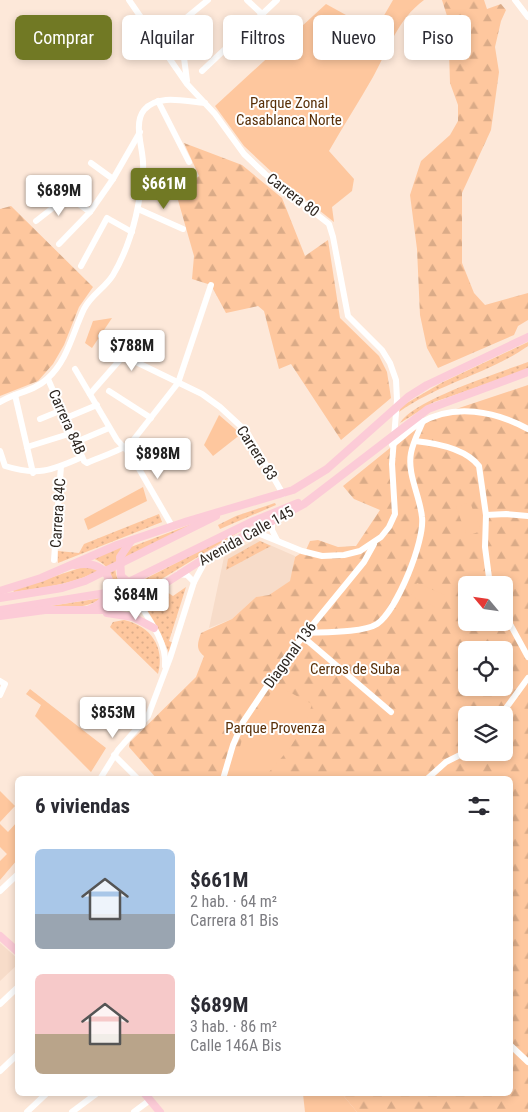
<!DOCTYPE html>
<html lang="es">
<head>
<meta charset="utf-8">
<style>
  body { margin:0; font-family:"Roboto Condensed",sans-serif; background:#f2f2f3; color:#2b2b33; height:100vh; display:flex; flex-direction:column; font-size:19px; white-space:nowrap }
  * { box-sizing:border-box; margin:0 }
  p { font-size:16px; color:#7c7c81 }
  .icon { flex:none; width:28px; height:28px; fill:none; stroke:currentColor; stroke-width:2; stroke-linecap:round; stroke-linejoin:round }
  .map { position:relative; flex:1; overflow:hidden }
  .drawer { position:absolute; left:15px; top:776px; width:498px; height:320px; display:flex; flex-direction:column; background:#fff; border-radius:8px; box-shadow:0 2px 8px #0003 }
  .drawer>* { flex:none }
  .top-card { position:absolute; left:15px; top:15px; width:499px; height:45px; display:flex; gap:10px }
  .needle { width:32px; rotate:299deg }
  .tools { position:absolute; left:458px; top:576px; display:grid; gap:10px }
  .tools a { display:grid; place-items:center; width:55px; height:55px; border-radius:8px; background:#fff; box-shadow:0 2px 8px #0003; font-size:25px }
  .price { position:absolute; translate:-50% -42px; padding:0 11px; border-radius:5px; background:#fff; color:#222; font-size:16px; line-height:32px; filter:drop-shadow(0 1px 2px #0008) }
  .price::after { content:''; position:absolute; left:50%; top:30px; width:15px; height:11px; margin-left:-8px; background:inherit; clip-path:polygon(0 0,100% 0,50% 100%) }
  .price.current { background:#717924; color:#fff }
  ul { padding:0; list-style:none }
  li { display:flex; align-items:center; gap:15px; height:125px; padding:0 20px }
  li span { display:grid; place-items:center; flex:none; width:140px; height:100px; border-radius:8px; color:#555 }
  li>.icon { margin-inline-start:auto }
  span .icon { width:60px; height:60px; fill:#fffc; stroke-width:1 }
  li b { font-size:21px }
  h2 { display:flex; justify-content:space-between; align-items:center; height:60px; padding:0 20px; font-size:21px }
  .tag { padding:0 18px; border-radius:8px; background:#fff; box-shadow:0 2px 8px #0003; font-size:18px; line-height:45px }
  .tag.current { background:#717924; color:#fff }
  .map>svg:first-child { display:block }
  .built { fill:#f7dcc9 }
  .grass { fill:url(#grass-dots) }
  .forest { fill:url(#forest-firs); fill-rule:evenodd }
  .green { fill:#fec79e }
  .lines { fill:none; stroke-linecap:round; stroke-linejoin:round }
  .minor { stroke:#fff; stroke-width:6 }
  .major { stroke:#fccbd7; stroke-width:8 }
  .labels { text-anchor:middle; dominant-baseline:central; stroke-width:4; stroke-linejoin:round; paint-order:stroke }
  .park-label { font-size:15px; fill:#593008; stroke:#fff }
  .street-label { font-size:15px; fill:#2d2620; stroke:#fff }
</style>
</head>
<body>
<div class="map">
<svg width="528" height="1112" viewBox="0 0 528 1112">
  <defs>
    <pattern id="grass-dots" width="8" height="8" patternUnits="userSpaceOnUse" patternTransform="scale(1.25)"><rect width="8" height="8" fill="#fec79e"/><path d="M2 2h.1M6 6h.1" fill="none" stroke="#daab88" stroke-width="1.8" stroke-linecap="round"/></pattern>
    <pattern id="forest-firs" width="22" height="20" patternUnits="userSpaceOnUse" patternTransform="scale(1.25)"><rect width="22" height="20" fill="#fec79e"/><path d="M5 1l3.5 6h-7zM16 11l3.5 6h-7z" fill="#daab88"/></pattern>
  </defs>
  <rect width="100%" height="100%" fill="#fde8d9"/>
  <g class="built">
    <polygon points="256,539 295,556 291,581 269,595 256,597 232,619 209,628 224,557"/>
    <polygon points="0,943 18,959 17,965 0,981"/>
  </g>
  <g class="grass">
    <path d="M 528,342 L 528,346 C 488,374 439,383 399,412 L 400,407 L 443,382 Z"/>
    <path d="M 528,362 L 528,370 L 434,402 L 400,423 C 413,400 501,372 528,362 Z"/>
    <polygon points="275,503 276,505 220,529 218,525 236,516"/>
    <polygon points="159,514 162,522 58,563 58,551 79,553 84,544"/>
    <polygon points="197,522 122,560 131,547"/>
    <polygon points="252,524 155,583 148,587 133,585"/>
    <polygon points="260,541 271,546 226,570 228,559"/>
    <path d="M 123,546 C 109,570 116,579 131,601 L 103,608 C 117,589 117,567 92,558 Z"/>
    <path d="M 86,566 L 100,570 C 71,585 46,587 14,592 L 13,590 Z"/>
    <polygon points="186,587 169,641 173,643 170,655 161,635 143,605 164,590 173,596"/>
    <path d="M 102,598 C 85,610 64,607 43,607 Z"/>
    <path d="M 124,620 C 151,626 165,647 158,674 L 110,627 L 113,622 Z"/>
  </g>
  <g class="forest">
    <polygon points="442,0 484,0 487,9 501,4 506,10 501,21 495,47 499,72 491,130 462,193 462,263 474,293 485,305 528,293 528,320 518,326 514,335 438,368 427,348 420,315 417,249 410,195 421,161 450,135 458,121 458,105 450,83 448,19"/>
    <polygon points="184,143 242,165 282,198 305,256 328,240 340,318 379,356 387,372 391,398 341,440 291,364 279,369 264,311 258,306 226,313 211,285 192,279 194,256 176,193 199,176"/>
    <polygon points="11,206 93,287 79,307 64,345 53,364 38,381 0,396 0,209"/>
    <path d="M 528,385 L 528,1112 L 357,1112 L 342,1094 L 510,1094 L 510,779 L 157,779 L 129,747 L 130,742 L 196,677 L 204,656 C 195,649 198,642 201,633 L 232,619 L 256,597 L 269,595 L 290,581 L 295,557 L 306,550 L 310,541 L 318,540 L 338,547 L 356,546 L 380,510 L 354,499 L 343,486 L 411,431 L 447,412 ZM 466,585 L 504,585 L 504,622 L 466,622 ZM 466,650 L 504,650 L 504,688 L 466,688 ZM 466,715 L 504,715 L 504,752 L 466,752 Z"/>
  </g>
  <g class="green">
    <path d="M 393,0 L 424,0 C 398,19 388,50 373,77 C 359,102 343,126 329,151 L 354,179 L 352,191 L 332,207 L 334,222 L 277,177 L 244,146 L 215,106 L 326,4 L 375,31 Z"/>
    <polygon points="112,318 92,348 85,343 93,321"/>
    <polygon points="219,415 241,434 213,456 204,445"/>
    <polygon points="143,487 147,501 88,530 84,519"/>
    <polygon points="470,502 481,531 467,536 456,507"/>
    <polygon points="417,583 445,595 439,609 411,596"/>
    <polygon points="276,685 312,704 306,723 289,749 263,779 231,779 243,736"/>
    <polygon points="30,689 106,748 91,772 35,716 41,705 26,694"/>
    <polygon points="0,791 15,806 0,822"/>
    <polygon points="17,822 17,860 0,880 0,861 7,854 0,847 0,824 8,832"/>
    <polygon points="303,1094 342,1094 357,1112 305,1112"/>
  </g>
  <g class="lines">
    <g class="minor">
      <polyline points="129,0 187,84 215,114 244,154 265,174 329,224 333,237 348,316 382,350 390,363 396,380 397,400 392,464 395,514 389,527 381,537 360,551 344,555 322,556 302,551 253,531"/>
      <polyline points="247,0 262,14"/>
      <polyline points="515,0 528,17"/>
      <polyline points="202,71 277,0"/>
      <polyline points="187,81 180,27 186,18 208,0"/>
      <polyline points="158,101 189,162"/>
      <polyline points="91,163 113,179"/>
      <polyline points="54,186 90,212"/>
      <polyline points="138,209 183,229"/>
      <polyline points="36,221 68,196"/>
      <polyline points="59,244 90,212 113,179 140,132"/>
      <polyline points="81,266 107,218 132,232"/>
      <polyline points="101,336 136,362 202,394 220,407 247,432 283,494"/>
      <polyline points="75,369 117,440 131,455 172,526"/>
      <path d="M 48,379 L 84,461 L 87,463 C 98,458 124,449 131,443 L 178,383 L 211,285"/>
      <polyline points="109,391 151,418"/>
      <polyline points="90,394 125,354"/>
      <polyline points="15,395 33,473"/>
      <path d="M 0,402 C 16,392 33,392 47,379 C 68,360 72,334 84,309 C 91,295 105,288 113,275 C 132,243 140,206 143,169 C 145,152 132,125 144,110 C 158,93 187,102 205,103"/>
      <polyline points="66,418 97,405"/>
      <polyline points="40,419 62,410"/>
      <path d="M 415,441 C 435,443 465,448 479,466 L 486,515 L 485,547 L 490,585"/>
      <polyline points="76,442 109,428"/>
      <path d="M 392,445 C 402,438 410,429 420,423 C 454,403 495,411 528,429"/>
      <polyline points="27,447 72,433"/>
      <path d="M 0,451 L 5,466 C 37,476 51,471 82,457"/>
      <polyline points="486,515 506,514 528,516"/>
      <polyline points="272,521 272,530 277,540"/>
      <polyline points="54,560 61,466"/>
      <polyline points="178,574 187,575 194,582"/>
      <path d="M 125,581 C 138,606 168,637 165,666"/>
      <polyline points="504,613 528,657"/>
      <path d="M 305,633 C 322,632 363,633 377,624 C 397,610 425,541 422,517 C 420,496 407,474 411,453 C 413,442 419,431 423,421"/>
      <polyline points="302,636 391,712"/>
      <polyline points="0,681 5,684 0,695"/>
      <polyline points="501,715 528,678"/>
      <polyline points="114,755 138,779"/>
      <polyline points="100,779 118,750 148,716 170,658 194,582 208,556"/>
      <polyline points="223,779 233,745 243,722 288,655 364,562 374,544"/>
      <polyline points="427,779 446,762 466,752"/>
      <polyline points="0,891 18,874"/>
      <polyline points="0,1004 18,987"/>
      <polyline points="510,1045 528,1062"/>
      <polyline points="0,1071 18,1054"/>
      <polyline points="27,1112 46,1094"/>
      <polyline points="72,1112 96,1094"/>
      <polyline points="134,1112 150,1100"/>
    </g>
    <g class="major">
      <polyline points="131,541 120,557 121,576 136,589 155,589"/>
      <path d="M 75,565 C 112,557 123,596 90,609"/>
      <polyline points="0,591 41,578 117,545 188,521 293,490 327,469 408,397 427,385 528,337"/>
      <polyline points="0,598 62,588 85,581 216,516"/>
      <polyline points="0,610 106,593 251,522 298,503"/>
      <polyline points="107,613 133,617 154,628"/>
      <polyline points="0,616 45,610 106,610 136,602 216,551 304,504 428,409 528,372"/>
      <polyline points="0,936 18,952"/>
      <polyline points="145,1094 160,1112"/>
    </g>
  </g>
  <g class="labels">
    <g class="park-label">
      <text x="289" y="103">Parque Zonal<tspan x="289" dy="17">Casablanca Norte</tspan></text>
      <text x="355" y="669">Cerros de Suba</text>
      <text x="275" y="728">Parque Provenza</text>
    </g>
    <g class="street-label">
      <text transform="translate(293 195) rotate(37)">Carrera 80</text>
      <text transform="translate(67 422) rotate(66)">Carrera 84B</text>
      <text transform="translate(257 453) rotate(57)">Carrera 83</text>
      <text transform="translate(58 513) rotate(-86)">Carrera 84C</text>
      <text transform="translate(246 536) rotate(-29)">Avenida Calle 145</text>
      <text transform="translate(290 655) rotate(-54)">Diagonal 136</text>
    </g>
  </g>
</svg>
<div class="tools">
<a><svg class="needle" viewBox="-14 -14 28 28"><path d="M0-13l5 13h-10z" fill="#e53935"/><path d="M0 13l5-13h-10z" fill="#7c7c81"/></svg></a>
<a><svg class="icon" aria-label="locate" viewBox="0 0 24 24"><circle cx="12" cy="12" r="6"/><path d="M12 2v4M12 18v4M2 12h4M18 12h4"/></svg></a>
<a><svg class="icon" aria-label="layers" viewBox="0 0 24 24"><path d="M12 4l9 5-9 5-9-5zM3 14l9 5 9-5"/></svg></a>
</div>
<b class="price current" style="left:164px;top:210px">$661M</b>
<b class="price" style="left:59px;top:217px">$689M</b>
<b class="price" style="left:132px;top:372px">$788M</b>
<b class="price" style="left:158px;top:480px">$898M</b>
<b class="price" style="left:136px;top:621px">$684M</b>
<b class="price" style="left:113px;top:739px">$853M</b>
<div class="top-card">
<a class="tag current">Comprar</a>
<a class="tag">Alquilar</a>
<a class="tag">Filtros</a>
<a class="tag">Nuevo</a>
<a class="tag">Piso</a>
</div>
<section class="drawer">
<h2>6 viviendas<svg class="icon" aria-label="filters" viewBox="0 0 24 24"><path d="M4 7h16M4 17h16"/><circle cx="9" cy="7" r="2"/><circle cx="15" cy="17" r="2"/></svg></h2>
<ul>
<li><span style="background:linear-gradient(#a9c7e8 65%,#9aa5b1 0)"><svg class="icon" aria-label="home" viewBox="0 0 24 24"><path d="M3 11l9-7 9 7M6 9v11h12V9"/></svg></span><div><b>$661M</b><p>2 hab. · 64 m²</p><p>Carrera 81 Bis</p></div></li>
<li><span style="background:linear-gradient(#f6c9c9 60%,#b9a48a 0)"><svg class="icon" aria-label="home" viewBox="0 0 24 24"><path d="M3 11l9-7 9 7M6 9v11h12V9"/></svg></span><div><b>$689M</b><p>3 hab. · 86 m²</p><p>Calle 146A Bis</p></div></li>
</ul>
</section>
</div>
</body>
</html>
